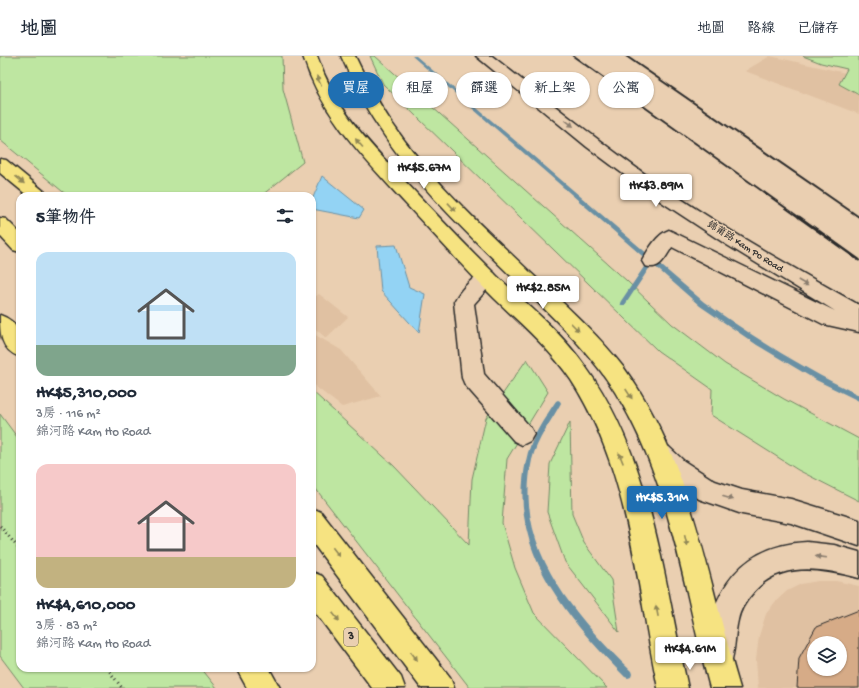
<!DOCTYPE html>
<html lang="zh-TW">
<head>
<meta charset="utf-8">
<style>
  body { margin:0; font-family:"Gochi Hand","LXGW WenKai TC",sans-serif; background:#f6f6f7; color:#1f2937; height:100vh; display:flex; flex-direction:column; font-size:15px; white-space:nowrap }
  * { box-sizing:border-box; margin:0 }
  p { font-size:13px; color:#747a83 }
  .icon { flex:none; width:22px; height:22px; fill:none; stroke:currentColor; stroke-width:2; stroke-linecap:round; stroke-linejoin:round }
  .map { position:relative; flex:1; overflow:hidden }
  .sheet { position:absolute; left:16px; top:136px; width:300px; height:480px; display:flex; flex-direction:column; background:#fff; border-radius:12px; box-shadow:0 1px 3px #0004 }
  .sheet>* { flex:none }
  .top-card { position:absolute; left:328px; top:16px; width:380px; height:36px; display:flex; gap:8px }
  .controls { position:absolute; left:807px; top:580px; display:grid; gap:8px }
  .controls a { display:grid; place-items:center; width:40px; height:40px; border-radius:50%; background:#fff; box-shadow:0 1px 3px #0004; font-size:20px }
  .price { position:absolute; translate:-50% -34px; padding:0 9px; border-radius:4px; background:#fff; color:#222; font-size:13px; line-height:26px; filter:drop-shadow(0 1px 2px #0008) }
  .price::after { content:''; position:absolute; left:50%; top:24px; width:12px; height:9px; margin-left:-6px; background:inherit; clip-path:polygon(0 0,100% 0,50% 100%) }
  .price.active { background:#1f6fb2; color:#fff }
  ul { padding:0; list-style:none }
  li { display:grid; align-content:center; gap:8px; height:212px; padding:0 20px }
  li span { display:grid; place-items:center; height:124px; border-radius:12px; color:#555 }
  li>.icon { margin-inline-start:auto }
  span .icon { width:72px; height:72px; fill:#fffc; stroke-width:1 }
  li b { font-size:17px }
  h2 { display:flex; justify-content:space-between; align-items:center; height:48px; padding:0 20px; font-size:17px }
  .pill { padding:0 14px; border-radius:18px; background:#fff; box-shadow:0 1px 3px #0004; font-size:14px; line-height:36px }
  .pill.active { background:#1f6fb2; color:#fff }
  header { display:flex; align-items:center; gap:24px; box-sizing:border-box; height:56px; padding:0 20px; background:#fff; border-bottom:1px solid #e0e1e3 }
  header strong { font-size:19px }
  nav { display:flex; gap:22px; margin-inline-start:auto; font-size:14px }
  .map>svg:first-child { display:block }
  .built { fill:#e0c1a2; fill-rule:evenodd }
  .green { fill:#bee6a1; stroke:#748866 }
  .water { fill:#93d3f4; stroke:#6990a4 }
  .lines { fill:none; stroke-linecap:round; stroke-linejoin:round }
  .stream { fill:#6990a4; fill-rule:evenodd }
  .building { fill:#d6ab87; stroke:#2b2b2b; fill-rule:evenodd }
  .minor-casing { stroke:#2b2b2b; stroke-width:3 }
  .major-casing { stroke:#2b2b2b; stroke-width:3 }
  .highway-casing { stroke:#2b2b2b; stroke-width:3 }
  .path { stroke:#2b2b2b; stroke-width:3; stroke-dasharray:1 3.5; stroke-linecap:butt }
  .minor { fill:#eacfb1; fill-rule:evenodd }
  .major { fill:#f6e381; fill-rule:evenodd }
  .highway { fill:#f6e381; fill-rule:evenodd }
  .rail-far1 { stroke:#2b2b2b; stroke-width:2 }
  .rail { stroke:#2b2b2b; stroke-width:3 }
  .oneway { fill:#908756 }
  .oneway2 { fill:#8a7d6e }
  .labels { text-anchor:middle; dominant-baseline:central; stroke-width:3; stroke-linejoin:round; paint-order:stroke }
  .far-street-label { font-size:10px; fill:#2b2b2b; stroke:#eacfb1 }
  .shield { fill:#eacfb1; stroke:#645c53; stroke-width:1 }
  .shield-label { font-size:11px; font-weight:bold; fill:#2b2b2b }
</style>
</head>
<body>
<header>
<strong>地圖</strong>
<nav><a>地圖</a><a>路線</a><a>已儲存</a></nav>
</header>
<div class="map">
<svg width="859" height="632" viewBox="0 0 859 632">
  <rect width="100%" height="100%" fill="#eacfb1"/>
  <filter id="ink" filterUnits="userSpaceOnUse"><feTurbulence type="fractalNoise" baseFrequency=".025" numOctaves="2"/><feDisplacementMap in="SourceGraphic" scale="8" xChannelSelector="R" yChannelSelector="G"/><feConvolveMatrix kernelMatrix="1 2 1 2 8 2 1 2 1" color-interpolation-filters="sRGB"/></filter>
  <g filter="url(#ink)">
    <g class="built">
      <polygon points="770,0 859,20 859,58 745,15"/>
      <polygon points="319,238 348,261 326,282 312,270 312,243"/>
      <polygon points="312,277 341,294 381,340 342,351 312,328"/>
      <path d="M 818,525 L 836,525 L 859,530 L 859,632 L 758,632 L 756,604 L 759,580 L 766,558 L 775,546 L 787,535 L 801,528 ZM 814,587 L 840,587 L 840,613 L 814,613 Z"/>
    </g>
    <g class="green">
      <polygon points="0,0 282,0 283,33 303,106 261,140 68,140 0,84"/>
      <polygon points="370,0 375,0 627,225 672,268 725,308 784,343 859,383 859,445 798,414 711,359 712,333 658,295 383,28"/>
      <polygon points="803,0 859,0 859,39 839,28 847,13 821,7"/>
      <polygon points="527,303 548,336 507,403 502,467 515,512 534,557 607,632 470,632 312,428 312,335 394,410 469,489 472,423 486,362"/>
      <polygon points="0,358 20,385 20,612 201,612 217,632 24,632 0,600"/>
      <polygon points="570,366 572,458 584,487 611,524 619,576 565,506 547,456 550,408"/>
    </g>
    <g class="water">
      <polygon points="322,120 364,154 359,162 312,153 312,144"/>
      <polygon points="396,189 409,231 425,238 419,277 381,235 377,190"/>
    </g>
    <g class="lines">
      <g class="stream">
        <path d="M 412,0 L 416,0 L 704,246 C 753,281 804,313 859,339 L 859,345 L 816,324 L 757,289 L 700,250 L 652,208 L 625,249 L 621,249 L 620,247 L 621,245 L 648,205 Z"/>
        <path d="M 558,344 L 560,345 L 561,347 C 551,366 537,383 532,404 C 513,491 574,559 631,615 L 632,618 L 631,621 L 628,622 L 625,621 C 567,562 507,494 526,405 C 530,383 544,363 556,345 Z"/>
      </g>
    </g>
    <path class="building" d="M 859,554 L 859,632 L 797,632 L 799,602 L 816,571 ZM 814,587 L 840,587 L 840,613 L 814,613 Z"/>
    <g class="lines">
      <g class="minor-casing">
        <g id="minor">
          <path d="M 476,0 L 492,0 C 549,45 605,91 665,132 C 727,175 794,212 859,249 L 859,276 L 823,268 L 672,191 C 665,202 660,215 645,210 L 642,205 C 648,194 657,178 669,174 L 835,255 L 727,189 L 654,141 L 587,91 Z"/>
          <path d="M 487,215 L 494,217 L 497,222 L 474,248 L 484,318 L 530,371 L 534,378 L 530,385 L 522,389 L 514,385 L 465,329 L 462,322 L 454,246 C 460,234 475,218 487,215 Z"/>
          <polygon points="661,388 669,391 684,405 715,425 742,434 791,443 859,464 859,490 791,467 742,458 699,443 666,421 653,407 649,399 653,391"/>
          <path d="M 807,486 L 834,489 L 859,496 L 859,522 C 822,512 779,504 752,538 C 745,546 740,554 738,564 C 734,580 736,595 730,609 L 720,613 L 710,609 C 703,593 706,575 712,559 C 727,514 758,488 807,486 Z"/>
        </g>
      </g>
      <g class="major-casing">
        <g id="major">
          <path d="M 303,0 L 317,0 C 335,52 366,84 403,123 C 434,156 465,189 498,221 C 528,249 561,276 585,310 C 653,403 663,523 688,632 L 658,632 C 636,528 630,415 571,324 C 550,293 521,268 494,242 C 463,211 434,178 404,146 C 363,101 321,59 303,0 Z"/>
          <path d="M 341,0 L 355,0 C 366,23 377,45 392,67 C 430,123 482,170 531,217 C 563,247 597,277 624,312 C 692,405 707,524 740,632 L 710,632 C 683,533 671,425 615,336 C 589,294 550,259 515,224 C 466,176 415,128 378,70 C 363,48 352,24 341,0 Z"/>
        </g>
      </g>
      <g class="highway-casing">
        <g id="highway">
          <polygon points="0,103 6,104 45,136 48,140 28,140 0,117"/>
          <polygon points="0,162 6,163 20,177 20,196 13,194 0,180"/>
          <path d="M 0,259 C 21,266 20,282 20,301 C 0,294 0,277 0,259 Z"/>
          <polygon points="312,452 321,456 450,621 454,632 421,632 312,486"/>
          <polygon points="312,516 322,520 401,621 405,632 372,632 312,552"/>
          <polygon points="236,612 269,612 280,632 247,632"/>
        </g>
      </g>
      <g class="path">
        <polyline points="0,470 20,494"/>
        <polyline points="107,612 122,632"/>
      </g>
      <use href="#minor" class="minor"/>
      <use href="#major" class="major"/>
      <use href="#highway" class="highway"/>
      <g class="rail-far1">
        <polyline points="573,0 800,162"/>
        <polyline points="626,0 859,161"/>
      </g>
      <polyline class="rail" points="799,161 859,204"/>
    </g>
    <defs><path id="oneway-solid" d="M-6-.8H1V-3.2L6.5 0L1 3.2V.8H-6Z"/></defs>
    <g class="oneway">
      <use href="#oneway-solid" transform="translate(319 25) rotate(-114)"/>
      <use href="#oneway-solid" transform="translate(359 87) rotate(-131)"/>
      <use href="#oneway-solid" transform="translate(20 124) rotate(40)"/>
      <use href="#oneway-solid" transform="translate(452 151) rotate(47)"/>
      <use href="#oneway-solid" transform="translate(575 271) rotate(45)"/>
      <use href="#oneway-solid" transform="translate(629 338) rotate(57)"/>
      <use href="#oneway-solid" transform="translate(621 402) rotate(-112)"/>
      <use href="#oneway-solid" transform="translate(686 485) rotate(76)"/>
      <use href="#oneway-solid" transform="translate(336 496) rotate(53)"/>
      <use href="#oneway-solid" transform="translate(657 555) rotate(-101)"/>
      <use href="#oneway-solid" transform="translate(336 561) rotate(52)"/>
      <use href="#oneway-solid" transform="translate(414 600) rotate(53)"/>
    </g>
    <g class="oneway2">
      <use href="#oneway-solid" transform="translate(569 67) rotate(38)"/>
      <use href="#oneway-solid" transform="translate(803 227) rotate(30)"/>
      <use href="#oneway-solid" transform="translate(728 442) rotate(17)"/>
      <use href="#oneway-solid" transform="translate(821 501) rotate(-173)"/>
    </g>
  </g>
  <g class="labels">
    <g class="far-street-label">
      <text transform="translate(745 191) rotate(32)">錦莆路 Kam Po Road</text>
    </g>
    <rect class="shield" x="344" y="572" width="14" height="18" rx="3"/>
    <g class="shield-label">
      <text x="351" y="581">3</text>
    </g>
  </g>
</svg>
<div class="controls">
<a><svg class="icon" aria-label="layers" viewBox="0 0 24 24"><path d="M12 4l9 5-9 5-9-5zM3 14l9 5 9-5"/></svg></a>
</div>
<b class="price" style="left:424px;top:134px">HK$5.67M</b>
<b class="price" style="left:656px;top:152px">HK$3.89M</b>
<b class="price" style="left:543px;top:254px">HK$2.85M</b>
<b class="price active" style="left:662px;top:464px">HK$5.31M</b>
<b class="price" style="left:690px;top:615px">HK$4.61M</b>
<div class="top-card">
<a class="pill active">買屋</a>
<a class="pill">租屋</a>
<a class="pill">篩選</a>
<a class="pill">新上架</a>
<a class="pill">公寓</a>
</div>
<section class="sheet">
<h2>5筆物件<svg class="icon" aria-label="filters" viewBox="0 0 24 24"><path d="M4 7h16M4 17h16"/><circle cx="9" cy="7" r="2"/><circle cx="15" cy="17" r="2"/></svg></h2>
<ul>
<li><span style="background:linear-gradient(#bfe0f5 75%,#7fa58c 0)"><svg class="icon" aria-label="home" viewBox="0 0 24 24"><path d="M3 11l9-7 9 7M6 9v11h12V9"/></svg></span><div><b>HK$5,310,000</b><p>3房 · 116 m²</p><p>錦河路 Kam Ho Road</p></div></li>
<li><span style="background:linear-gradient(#f6c9c9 75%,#c2b280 0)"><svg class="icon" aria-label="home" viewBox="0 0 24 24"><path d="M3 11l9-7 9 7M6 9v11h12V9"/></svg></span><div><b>HK$4,610,000</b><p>3房 · 83 m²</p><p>錦河路 Kam Ho Road</p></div></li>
</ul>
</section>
</div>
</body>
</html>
